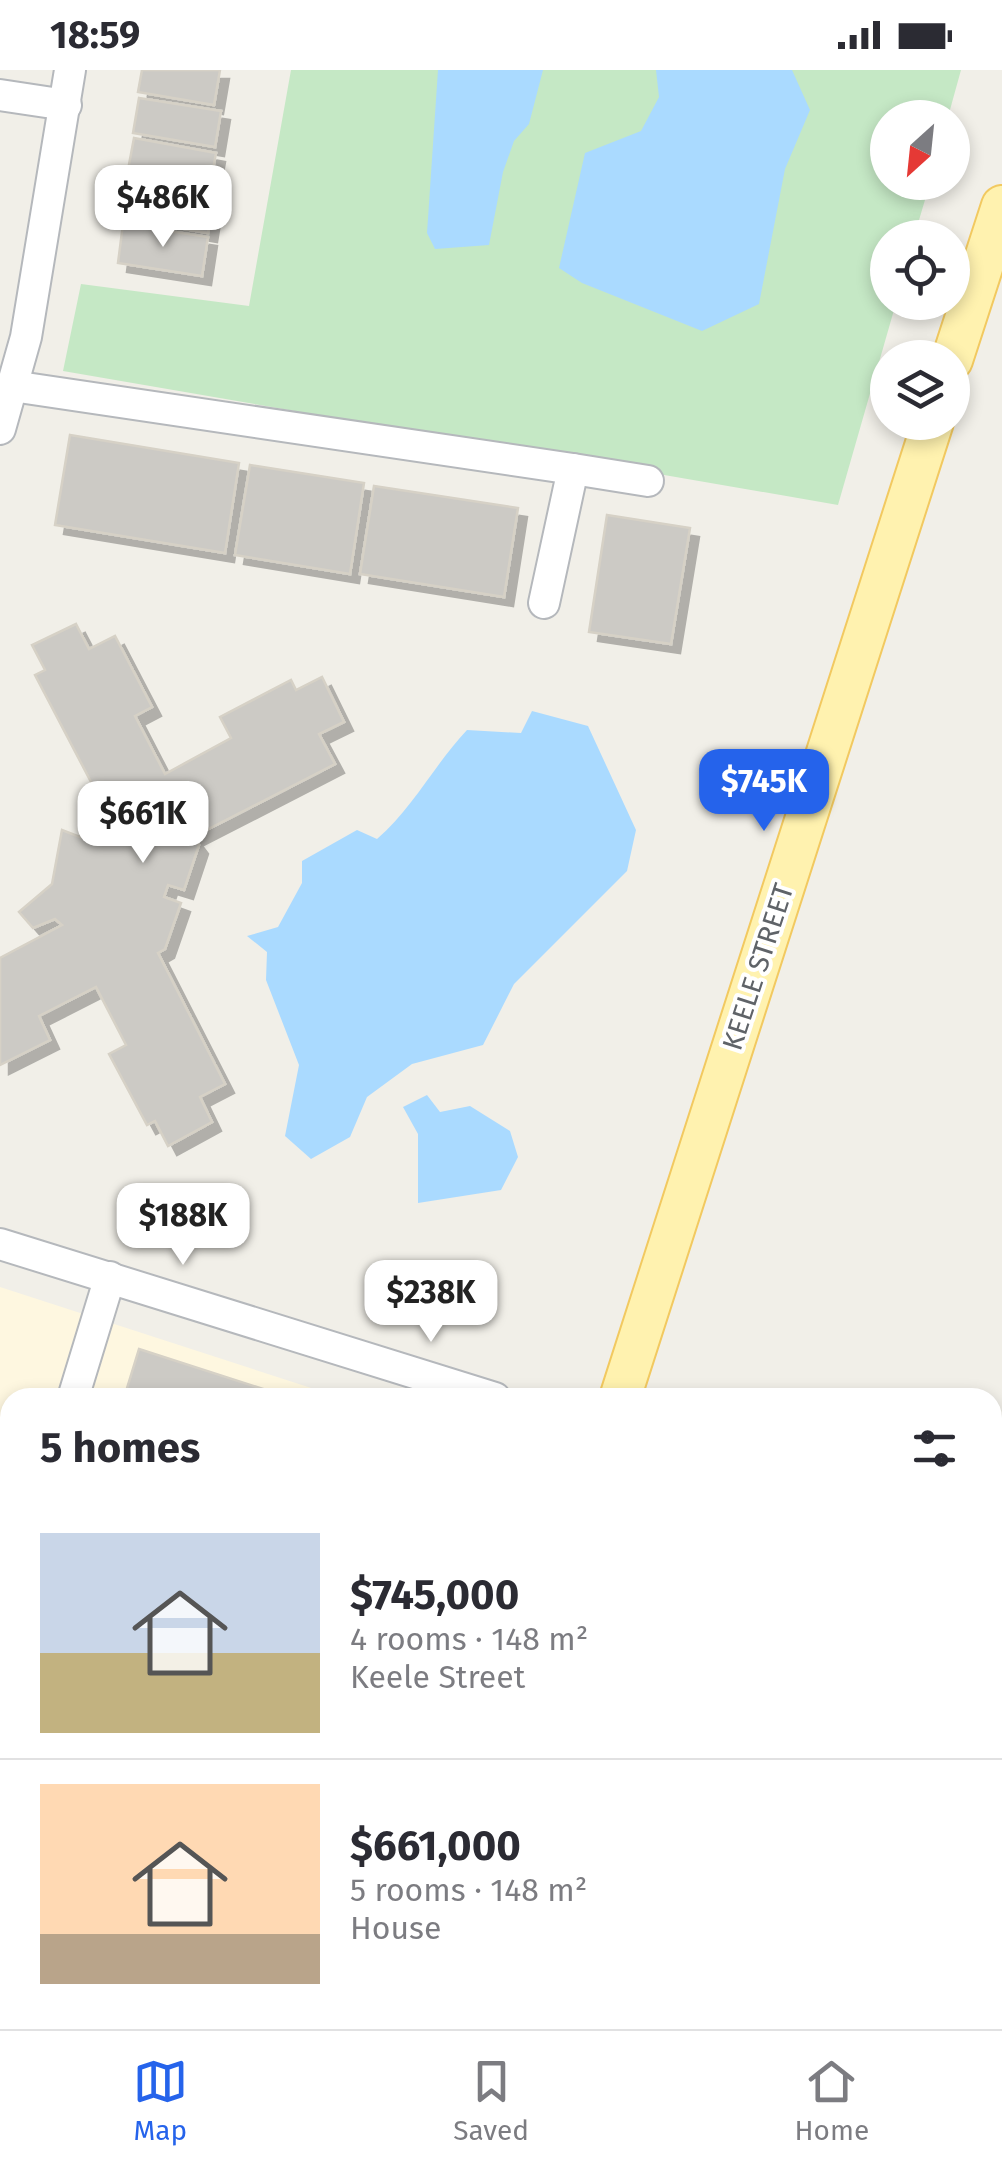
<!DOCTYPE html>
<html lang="en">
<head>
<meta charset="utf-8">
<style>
  body { margin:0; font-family:"Fira Sans",sans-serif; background:#f7f7f7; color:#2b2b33; height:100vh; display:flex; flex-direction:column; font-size:38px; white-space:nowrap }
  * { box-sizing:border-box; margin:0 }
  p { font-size:32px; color:#7c7c81 }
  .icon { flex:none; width:55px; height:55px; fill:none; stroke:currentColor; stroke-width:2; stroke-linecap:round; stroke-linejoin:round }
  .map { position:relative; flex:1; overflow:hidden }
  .drawer { position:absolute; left:0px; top:1318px; width:1002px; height:642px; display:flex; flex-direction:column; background:#fff; border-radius:30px 30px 0 0; box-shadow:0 5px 15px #0003 }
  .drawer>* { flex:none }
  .needle { width:65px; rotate:207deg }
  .controls { position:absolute; left:870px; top:30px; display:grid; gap:20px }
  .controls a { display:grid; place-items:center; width:100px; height:100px; border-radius:50%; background:#fff; box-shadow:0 5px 15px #0003; font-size:50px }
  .price { position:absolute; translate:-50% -85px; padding:0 22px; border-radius:20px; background:#fff; color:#222; font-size:32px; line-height:65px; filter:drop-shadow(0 2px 5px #0008) }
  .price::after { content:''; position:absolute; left:50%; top:60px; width:30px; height:22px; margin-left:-15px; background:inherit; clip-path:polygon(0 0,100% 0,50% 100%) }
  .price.current { background:#2563eb; color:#fff }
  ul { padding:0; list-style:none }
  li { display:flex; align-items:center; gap:30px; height:250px; padding:0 40px }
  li+li { border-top:2px solid #e1e1e2 }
  li span { display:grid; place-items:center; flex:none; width:280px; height:200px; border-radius:0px; color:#555 }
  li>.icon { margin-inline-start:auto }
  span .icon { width:120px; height:120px; fill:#fffc; stroke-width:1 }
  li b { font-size:42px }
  h2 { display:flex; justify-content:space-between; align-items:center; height:120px; padding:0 40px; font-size:42px }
  .status { display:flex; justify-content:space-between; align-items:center; height:70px; padding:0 50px; background:#fff; direction:ltr }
  .status svg { height:28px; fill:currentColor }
  .dock { display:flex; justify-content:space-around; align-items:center; height:140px; border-top:2px solid #e1e1e2; background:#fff; font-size:28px; color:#7c7c81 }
  .dock a { display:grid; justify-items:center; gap:5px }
  .dock .current { color:#2563eb }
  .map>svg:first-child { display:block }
  .commercial { fill:#fef7e0 }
  .green { fill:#c5e8c5 }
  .water { fill:#aadaff }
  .building { fill:#cccac5; stroke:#d6d1c6; stroke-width:2.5; filter:url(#shadow) }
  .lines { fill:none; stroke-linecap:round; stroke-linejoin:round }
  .minor-casing { stroke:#b5b8bc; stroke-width:34 }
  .major-casing { stroke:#f2c960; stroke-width:44 }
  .minor { stroke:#fff; stroke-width:30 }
  .major { stroke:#fff2af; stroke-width:40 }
  .labels { text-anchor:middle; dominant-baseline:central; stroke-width:8; stroke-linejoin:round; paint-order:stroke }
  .street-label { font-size:28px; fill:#5f6368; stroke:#fff }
</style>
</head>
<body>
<div class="status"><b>18:59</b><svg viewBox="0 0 49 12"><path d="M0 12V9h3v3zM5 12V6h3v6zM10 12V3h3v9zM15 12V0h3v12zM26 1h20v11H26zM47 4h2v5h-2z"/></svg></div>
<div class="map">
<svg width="1002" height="1959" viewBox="0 0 1002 1959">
  <defs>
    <filter id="shadow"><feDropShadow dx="9" dy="9" stdDeviation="0" flood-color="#0004"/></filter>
  </defs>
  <rect width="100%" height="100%" fill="#f1efe8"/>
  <polygon class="commercial" points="0,1217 339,1327 10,1328 10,1416 0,1414"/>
  <polygon class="green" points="291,0 961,0 948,47 888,48 888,112 930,113 914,167 888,168 888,232 896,233 838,435 63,301 81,214 249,236"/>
  <g class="water">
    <polygon points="438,0 543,0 529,54 514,71 503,102 489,175 435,179 427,163"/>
    <polygon points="656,0 792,0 810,40 785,99 759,234 702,261 582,213 559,198 585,83 641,61 659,27"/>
    <path d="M 532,641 L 588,656 L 636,760 L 627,801 L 514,914 L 483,975 L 412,994 L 367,1027 L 350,1067 L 311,1089 L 285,1066 L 299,995 L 266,910 L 267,882 L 247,866 L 278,857 L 302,813 L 302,791 L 357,760 L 377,769 C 413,738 434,695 467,660 L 521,663 Z"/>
    <polygon points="427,1025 440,1042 470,1036 510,1061 518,1087 501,1120 418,1133 418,1064 403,1037"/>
  </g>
  <g class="building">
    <polygon points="142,0 220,0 214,35 138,22"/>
    <polygon points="139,28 221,41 215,77 133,63"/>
    <polygon points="134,68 216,83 209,121 127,105"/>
    <polygon points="128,112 214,126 208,163 122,148"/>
    <polygon points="123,154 208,167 202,206 118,193"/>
    <polygon points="70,365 239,393 225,483 55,455"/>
    <polygon points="250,395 364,413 350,504 235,485"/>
    <polygon points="374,416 518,438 504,527 360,504"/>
    <polygon points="607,445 690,458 671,574 589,562"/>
    <polygon points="76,554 89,579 115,566 152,637 135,646 165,704 231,668 220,647 291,610 296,620 322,607 344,652 319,664 335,694 193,767 199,775 184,820 168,815 164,827 181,833 165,879 158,883 225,1014 200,1027 212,1052 168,1076 155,1051 147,1055 109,984 126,975 96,917 39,946 50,970 0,995 0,888 62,855 55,849 33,858 19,842 52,814 62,760 80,767 90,734 102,733 35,605 45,600 32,575"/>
    <polygon points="139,1279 291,1328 124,1328"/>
    <polygon points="0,1459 10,1461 10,1544 0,1543"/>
    <polygon points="0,1663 10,1665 8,1715 0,1714"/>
    <polygon points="111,1950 197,1950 193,1959 127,1959"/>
  </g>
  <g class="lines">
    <g class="minor-casing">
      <g id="minor">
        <polyline points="0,25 66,35"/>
        <polyline points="12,316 573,399 544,533"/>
        <polyline points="0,359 26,267 70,0"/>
        <polyline points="573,399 648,411"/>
        <polyline points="0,1174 495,1328"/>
        <polyline points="73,1328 110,1207"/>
        <polyline points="0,1615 10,1617"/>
        <polyline points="0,1944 10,1939"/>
      </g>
    </g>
    <g class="major-casing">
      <g id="major">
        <polyline points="952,290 1002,136"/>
        <polyline points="620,1328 933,352"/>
        <polyline points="413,1959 416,1950"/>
      </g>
    </g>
    <use href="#minor" class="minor"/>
    <use href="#major" class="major"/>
  </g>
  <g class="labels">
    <g class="street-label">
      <text transform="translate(758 897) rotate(-72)">KEELE STREET</text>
    </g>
  </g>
</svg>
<div class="controls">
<a><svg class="needle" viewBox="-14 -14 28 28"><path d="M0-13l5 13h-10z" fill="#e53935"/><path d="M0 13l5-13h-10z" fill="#7c7c81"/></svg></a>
<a><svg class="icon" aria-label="locate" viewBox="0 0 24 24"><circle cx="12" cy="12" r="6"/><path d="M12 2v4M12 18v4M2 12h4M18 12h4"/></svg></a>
<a><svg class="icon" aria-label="layers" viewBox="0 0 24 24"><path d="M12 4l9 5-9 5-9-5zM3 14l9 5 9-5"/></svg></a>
</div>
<b class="price" style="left:163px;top:180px">$486K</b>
<b class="price current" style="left:764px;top:764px">$745K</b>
<b class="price" style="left:143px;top:796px">$661K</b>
<b class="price" style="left:183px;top:1198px">$188K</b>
<b class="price" style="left:431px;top:1275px">$238K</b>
<section class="drawer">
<h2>5 homes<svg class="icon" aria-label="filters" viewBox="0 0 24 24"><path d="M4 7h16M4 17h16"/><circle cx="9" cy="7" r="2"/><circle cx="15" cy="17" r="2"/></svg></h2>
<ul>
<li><span style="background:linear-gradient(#c9d6e8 60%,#c2b280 0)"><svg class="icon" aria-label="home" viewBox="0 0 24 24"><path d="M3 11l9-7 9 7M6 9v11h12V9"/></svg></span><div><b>$745,000</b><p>4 rooms · 148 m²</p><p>Keele Street</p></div></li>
<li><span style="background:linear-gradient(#ffd9b3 75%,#b9a48a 0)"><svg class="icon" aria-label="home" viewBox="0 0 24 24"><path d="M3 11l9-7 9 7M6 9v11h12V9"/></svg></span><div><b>$661,000</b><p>5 rooms · 148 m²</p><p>House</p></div></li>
</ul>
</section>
</div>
<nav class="dock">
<a class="current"><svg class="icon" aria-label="map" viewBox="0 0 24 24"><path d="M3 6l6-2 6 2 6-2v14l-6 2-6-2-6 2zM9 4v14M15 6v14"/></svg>Map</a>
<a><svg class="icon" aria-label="saved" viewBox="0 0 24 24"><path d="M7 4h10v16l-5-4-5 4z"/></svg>Saved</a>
<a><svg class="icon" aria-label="home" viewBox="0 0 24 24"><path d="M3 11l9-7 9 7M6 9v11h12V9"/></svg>Home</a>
</nav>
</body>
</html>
